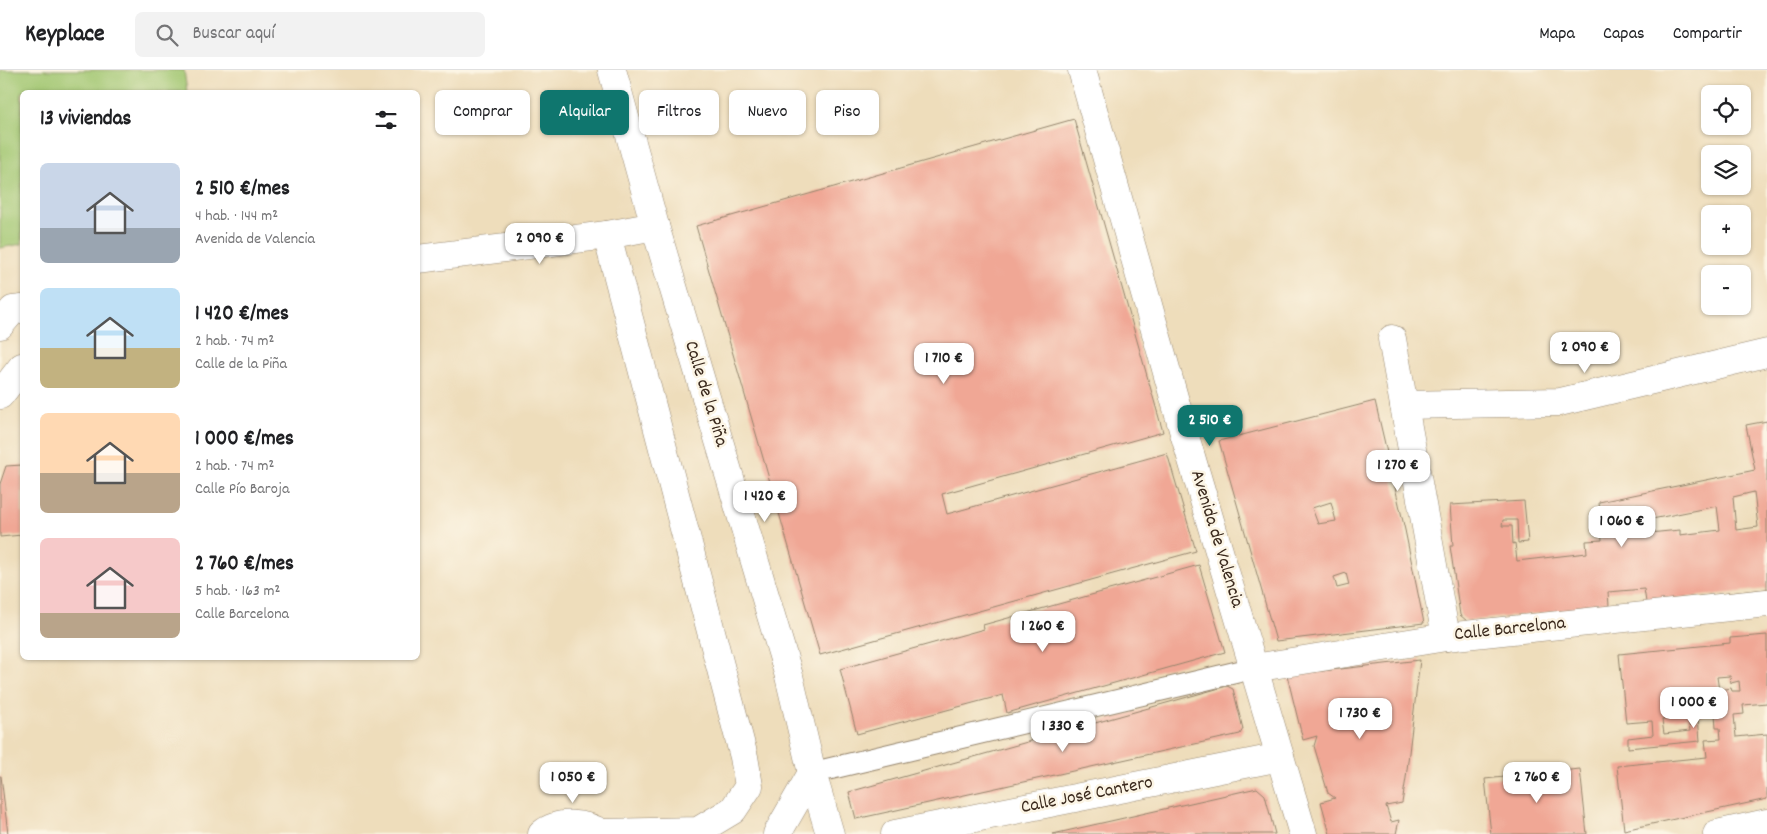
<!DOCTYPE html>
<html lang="es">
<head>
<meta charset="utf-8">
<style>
  body { margin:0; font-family:Dekko,sans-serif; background:#f2f2f2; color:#202124; height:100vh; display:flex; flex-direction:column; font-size:19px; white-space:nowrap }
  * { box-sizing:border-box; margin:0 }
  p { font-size:16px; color:#757577 }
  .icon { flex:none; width:28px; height:28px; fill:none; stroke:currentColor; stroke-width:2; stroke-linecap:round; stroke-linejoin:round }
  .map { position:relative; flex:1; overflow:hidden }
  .panel { position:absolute; left:20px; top:20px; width:400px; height:570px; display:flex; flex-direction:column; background:#fff; border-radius:8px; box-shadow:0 1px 4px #0004 }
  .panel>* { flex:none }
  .guide { position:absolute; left:435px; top:20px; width:475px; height:45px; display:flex; gap:10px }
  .controls { position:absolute; left:1701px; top:15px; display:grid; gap:10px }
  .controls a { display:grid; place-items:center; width:50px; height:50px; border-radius:8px; background:#fff; box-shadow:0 1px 4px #0004; font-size:25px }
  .price { position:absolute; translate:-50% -42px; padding:0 11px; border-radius:10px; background:#fff; color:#222; font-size:16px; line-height:32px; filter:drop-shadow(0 1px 2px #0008) }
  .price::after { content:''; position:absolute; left:50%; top:30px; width:15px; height:11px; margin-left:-8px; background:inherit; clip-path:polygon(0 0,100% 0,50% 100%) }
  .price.on { background:#0f766e; color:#fff }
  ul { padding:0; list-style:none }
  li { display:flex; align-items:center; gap:15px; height:125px; padding:0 20px }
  li span { display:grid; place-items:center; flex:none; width:140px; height:100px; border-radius:8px; color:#555 }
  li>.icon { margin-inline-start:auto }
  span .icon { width:60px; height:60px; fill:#fffc; stroke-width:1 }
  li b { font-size:21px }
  h2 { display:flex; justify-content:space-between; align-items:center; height:60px; padding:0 20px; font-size:21px }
  .tag { padding:0 18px; border-radius:8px; background:#fff; box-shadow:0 1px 4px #0004; font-size:18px; line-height:45px }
  .tag.on { background:#0f766e; color:#fff }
  header { display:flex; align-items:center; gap:30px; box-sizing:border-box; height:70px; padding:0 25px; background:#fff; border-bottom:1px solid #e0e0e0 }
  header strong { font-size:24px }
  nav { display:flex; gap:28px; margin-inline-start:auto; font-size:18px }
  .search { width:350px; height:45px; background:#f2f2f2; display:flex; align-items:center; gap:12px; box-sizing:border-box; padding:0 18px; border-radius:8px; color:#757577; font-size:19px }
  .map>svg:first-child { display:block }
  .green { fill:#a0c670; stroke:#6e7847 }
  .building { fill:#f0a795; fill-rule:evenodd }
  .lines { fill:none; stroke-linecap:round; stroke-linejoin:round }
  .pedestrian-casing { stroke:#94846c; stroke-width:23 }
  .minor-casing { stroke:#94846c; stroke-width:29 }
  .pedestrian { stroke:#fff; stroke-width:21 }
  .minor { stroke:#fff; stroke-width:28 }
  .labels { text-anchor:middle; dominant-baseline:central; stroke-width:5; stroke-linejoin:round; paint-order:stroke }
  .street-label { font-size:19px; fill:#3b2a1e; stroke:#fcf5e5 }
</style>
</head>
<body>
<header>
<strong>Keyplace</strong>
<div class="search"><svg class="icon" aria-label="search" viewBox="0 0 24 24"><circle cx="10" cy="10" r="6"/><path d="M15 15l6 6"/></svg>Buscar aquí</div>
<nav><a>Mapa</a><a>Capas</a><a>Compartir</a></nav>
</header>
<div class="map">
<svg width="1767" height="764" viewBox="0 0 1767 764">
  <rect width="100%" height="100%" fill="#fcf5e5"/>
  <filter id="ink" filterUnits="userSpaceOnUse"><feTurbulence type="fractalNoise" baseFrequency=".02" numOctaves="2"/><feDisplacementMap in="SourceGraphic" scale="10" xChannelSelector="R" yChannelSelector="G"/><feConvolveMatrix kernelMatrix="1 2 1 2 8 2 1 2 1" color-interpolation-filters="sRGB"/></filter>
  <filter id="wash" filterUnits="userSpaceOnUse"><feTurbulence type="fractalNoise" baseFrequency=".0096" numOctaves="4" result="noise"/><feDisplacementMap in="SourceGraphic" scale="20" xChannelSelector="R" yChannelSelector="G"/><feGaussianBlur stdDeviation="1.12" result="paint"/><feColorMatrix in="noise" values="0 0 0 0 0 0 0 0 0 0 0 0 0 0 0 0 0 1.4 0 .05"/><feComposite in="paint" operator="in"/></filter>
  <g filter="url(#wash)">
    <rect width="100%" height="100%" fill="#edb"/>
    <polygon class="green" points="0,0 184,0 187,22 22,22 22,174 0,178"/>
    <g id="blocks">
      <g class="building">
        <polygon points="1074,49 1163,362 942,424 947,444 1167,383 1196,481 820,585 696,156"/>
        <path d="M 1375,331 L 1405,460 L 1424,553 L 1276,571 L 1219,371 ZM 1331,432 L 1336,451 L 1318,454 L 1312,438 ZM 1346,503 L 1349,515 L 1337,518 L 1334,507 Z"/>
        <path d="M 1767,351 L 1767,519 L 1646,532 L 1644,519 L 1608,522 L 1609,536 L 1467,551 L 1460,545 L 1450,476 L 1453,476 L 1450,435 L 1524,431 L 1528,472 L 1518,473 L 1517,450 L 1503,450 L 1502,456 L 1512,456 L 1513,474 L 1515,473 L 1517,491 L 1587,483 L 1586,471 L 1602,470 L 1599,432 L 1755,400 L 1746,355 ZM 1754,422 L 1758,457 L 1736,460 L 1733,427 ZM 1717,436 L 1720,460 L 1680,465 L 1680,460 L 1639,464 L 1637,452 ZM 1635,437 L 1636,449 L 1622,450 L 1620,439 Z"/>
        <polygon points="22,395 22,465 0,467 0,414 6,396"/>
        <polygon points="1199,495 1225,582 1007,643 1003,625 857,664 840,599 984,559 983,555"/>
        <path d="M 1767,565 L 1767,633 L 1743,635 L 1744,644 L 1734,645 L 1736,667 L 1767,664 L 1767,729 L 1624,760 L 1617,696 L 1707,687 L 1705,670 L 1721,669 L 1720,658 L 1716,658 L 1715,644 L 1698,646 L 1700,671 L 1628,678 L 1628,668 L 1653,665 L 1652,651 L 1626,653 L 1619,584 L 1730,573 L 1730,568 ZM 1730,606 L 1731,613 L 1739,611 L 1740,621 L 1732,621 L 1731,618 L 1719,620 L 1717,607 ZM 1688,647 L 1690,661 L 1664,664 L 1662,650 Z"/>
        <polygon points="1420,590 1406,708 1402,733 1386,736 1391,752 1399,750 1396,764 1330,764 1321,732 1335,728 1328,723 1314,676 1317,666 1303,670 1287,605"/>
        <polygon points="1227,616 1233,619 1243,659 1240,664 856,749 849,722"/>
        <polygon points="1580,699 1587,764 1491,764 1485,709"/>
        <polygon points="0,706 1,706 8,764 0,764"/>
        <polygon points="1257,718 1265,725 1275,764 1053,764"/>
      </g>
    </g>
  </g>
  <g filter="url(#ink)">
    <use href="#blocks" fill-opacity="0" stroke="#94846c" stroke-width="1"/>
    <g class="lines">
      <g class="pedestrian-casing">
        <polyline id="pedestrian" points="812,703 1254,598"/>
      </g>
      <g class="minor-casing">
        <g id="minor">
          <polyline points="612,0 655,156 789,606 812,703 830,764"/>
          <polyline points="1082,0 1184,363 1303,764"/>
          <polyline points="418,189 607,165 655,156"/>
          <polyline points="0,255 13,240 22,239"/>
          <polyline points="1392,269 1446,567"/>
          <polyline points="0,325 22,297"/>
          <polyline points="1404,335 1560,332 1767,283"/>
          <polyline points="1254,598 1446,567 1767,533"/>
          <polyline points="602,763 698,761 733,740 749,716 744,687 607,165"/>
          <path d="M 542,764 C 559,750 586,753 603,764"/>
          <polyline points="777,764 812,703"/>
          <polyline points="895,764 1280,687"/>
          <polyline points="1717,764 1767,753"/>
        </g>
      </g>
      <use href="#pedestrian" class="pedestrian"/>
      <use href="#minor" class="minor"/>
    </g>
  </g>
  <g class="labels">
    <g class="street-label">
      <text transform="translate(705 324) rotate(73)">Calle de la Piña</text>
      <text transform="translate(1216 469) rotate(73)">Avenida de Valencia</text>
      <text transform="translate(1510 560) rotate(-6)">Calle Barcelona</text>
      <text transform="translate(1087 726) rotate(-11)">Calle José Cantero</text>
    </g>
  </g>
</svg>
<div class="controls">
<a><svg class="icon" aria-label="locate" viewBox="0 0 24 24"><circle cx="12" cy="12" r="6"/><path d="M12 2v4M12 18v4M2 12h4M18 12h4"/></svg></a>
<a><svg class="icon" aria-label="layers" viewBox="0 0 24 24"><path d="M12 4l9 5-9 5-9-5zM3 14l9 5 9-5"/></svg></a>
<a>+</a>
<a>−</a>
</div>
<b class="price" style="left:540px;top:195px">2 090 €</b>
<b class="price" style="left:1585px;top:304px">2 090 €</b>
<b class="price" style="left:944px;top:315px">1 710 €</b>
<b class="price on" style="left:1210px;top:377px">2 510 €</b>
<b class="price" style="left:1398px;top:422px">1 270 €</b>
<b class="price" style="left:765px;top:453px">1 420 €</b>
<b class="price" style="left:1622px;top:478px">1 060 €</b>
<b class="price" style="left:1043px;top:583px">1 260 €</b>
<b class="price" style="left:1694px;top:659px">1 000 €</b>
<b class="price" style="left:1360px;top:670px">1 730 €</b>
<b class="price" style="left:1063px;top:683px">1 330 €</b>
<b class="price" style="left:573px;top:734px">1 050 €</b>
<b class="price" style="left:1537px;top:734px">2 760 €</b>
<div class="guide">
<a class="tag">Comprar</a>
<a class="tag on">Alquilar</a>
<a class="tag">Filtros</a>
<a class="tag">Nuevo</a>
<a class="tag">Piso</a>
</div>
<section class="panel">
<h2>13 viviendas<svg class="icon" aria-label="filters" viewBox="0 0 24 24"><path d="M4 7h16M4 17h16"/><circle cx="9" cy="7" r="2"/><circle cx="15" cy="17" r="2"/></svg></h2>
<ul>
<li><span style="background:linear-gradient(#c9d6e8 65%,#9aa5b1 0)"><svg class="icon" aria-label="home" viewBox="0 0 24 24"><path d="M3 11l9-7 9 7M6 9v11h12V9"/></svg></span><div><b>2 510 €/mes</b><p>4 hab. · 144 m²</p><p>Avenida de Valencia</p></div></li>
<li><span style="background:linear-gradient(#bfe0f5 60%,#c2b280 0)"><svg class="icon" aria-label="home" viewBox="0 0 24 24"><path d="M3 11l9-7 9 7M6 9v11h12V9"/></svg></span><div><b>1 420 €/mes</b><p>2 hab. · 74 m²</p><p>Calle de la Piña</p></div></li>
<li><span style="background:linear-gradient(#ffd9b3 60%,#b9a48a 0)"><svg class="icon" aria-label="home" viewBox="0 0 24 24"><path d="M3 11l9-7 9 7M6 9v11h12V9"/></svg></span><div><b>1 000 €/mes</b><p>2 hab. · 74 m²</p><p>Calle Pío Baroja</p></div></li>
<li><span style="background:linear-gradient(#f6c9c9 75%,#b9a48a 0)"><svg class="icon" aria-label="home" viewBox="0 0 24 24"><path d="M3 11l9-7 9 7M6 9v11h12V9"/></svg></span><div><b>2 760 €/mes</b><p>5 hab. · 163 m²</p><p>Calle Barcelona</p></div></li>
</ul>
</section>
</div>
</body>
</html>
